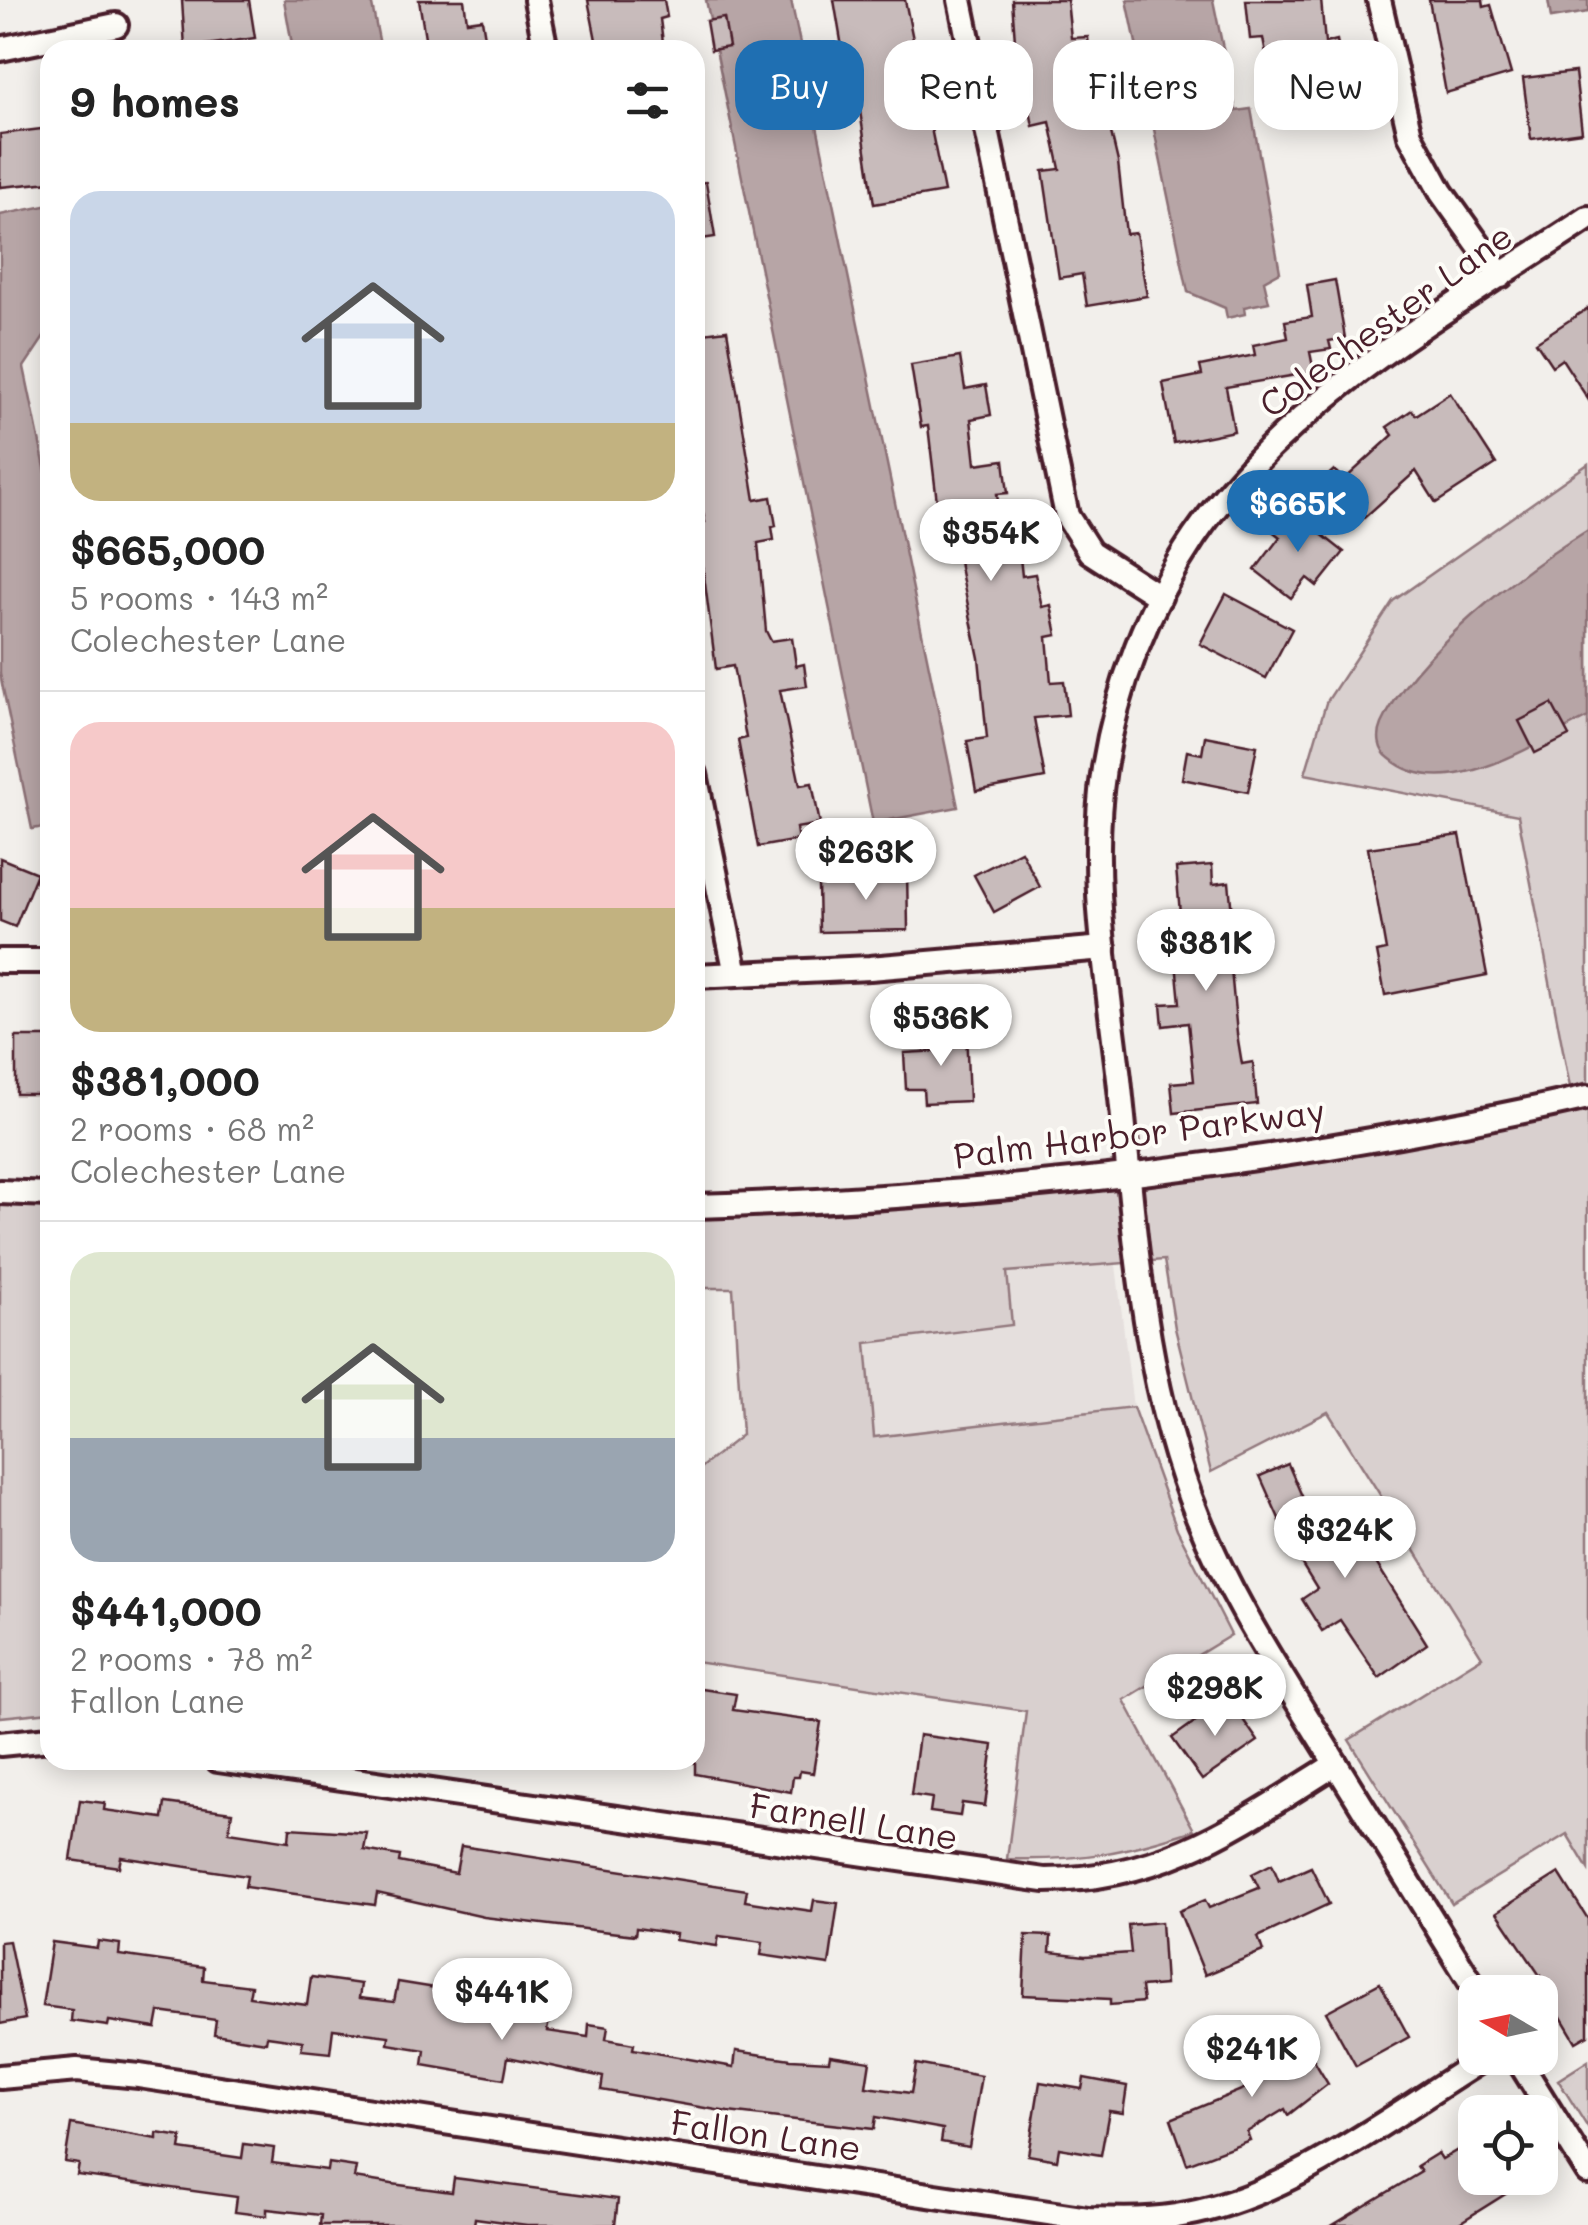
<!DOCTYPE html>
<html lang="en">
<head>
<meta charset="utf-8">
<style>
  body { margin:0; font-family:Mali,sans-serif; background:#f2f2f2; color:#222; height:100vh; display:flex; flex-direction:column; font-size:38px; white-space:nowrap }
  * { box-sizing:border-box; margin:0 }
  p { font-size:32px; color:#767676 }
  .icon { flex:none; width:55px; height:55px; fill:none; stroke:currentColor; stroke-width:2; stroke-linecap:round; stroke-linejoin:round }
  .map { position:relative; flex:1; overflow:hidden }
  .details { position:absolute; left:40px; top:40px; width:665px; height:1730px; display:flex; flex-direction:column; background:#fff; border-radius:30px; box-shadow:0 5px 25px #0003 }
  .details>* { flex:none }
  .banner { position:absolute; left:735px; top:40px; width:702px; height:90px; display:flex; gap:20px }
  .needle { width:65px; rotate:279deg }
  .fabs { position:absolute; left:1458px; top:1975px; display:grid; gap:20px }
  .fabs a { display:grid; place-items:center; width:100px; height:100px; border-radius:20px; background:#fff; box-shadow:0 5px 25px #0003; font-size:50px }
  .price { position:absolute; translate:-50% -85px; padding:0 22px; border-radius:35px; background:#fff; color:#222; font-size:32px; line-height:65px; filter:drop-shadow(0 2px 5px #0008) }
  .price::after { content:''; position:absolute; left:50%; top:60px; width:30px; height:22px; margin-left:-15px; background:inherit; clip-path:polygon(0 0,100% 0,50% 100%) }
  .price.selected { background:#1f6fb2; color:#fff }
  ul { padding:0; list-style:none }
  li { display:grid; align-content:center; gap:20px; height:530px; padding:0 30px }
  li+li { border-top:2px solid #e0e0e0 }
  li span { display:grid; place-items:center; height:310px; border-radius:30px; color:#555 }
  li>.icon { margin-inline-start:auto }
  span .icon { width:180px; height:180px; fill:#fffc; stroke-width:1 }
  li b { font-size:42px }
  h2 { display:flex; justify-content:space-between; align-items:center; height:120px; padding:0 30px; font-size:42px }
  .chip { padding:0 35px; border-radius:30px; background:#fff; box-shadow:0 5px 25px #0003; font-size:35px; line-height:90px }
  .chip.selected { background:#1f6fb2; color:#fff }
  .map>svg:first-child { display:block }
  .built { fill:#e5dfdd }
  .green { fill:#d9d0cf; stroke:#92787d; stroke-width:2.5 }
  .water { fill:#b7a5a6; stroke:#8b6f75; stroke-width:2.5 }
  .building { fill:#c8bbbb; stroke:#4a1f2b; stroke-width:2.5 }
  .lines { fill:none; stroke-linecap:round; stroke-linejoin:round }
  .minor-casing { stroke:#4a1f2b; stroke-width:30 }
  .minor { stroke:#fdfcf7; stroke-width:22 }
  .labels { text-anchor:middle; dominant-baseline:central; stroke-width:8; stroke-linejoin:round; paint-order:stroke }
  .street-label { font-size:35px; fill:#4a1f2b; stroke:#fdfcf7 }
</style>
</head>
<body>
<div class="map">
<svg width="1588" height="2225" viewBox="0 0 1588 2225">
  <rect width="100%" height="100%" fill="#f2efeb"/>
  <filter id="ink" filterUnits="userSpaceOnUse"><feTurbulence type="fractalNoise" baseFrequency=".01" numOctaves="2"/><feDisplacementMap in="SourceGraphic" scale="20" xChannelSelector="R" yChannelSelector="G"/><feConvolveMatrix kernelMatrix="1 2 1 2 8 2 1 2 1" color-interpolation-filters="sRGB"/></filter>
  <g filter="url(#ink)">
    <polygon class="built" points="1116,1265 1133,1407 873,1437 866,1342 1011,1325 1006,1272"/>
    <g class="green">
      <polygon points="1588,464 1588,1082 1570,1087 1518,815 1305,774 1326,703 1393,601"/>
      <path d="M 1588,1109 L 1588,1869 L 1567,1834 L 1452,1904 L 1349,1740 L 1482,1657 L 1328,1412 L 1211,1472 L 1175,1328 L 1164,1260 L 1007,1272 L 1012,1325 L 866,1343 L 874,1437 L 1133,1407 L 1177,1529 L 1231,1635 L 1124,1700 L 1194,1830 C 1123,1853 1082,1861 1007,1859 L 1026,1711 L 695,1662 L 695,1472 L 742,1435 L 733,1288 L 695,1288 L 695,1218 C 994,1210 1295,1173 1588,1109 Z"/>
      <polygon points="0,1204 50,1206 50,1712 0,1717"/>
      <polygon points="1588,2061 1588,2128 1558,2080"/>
    </g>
    <g class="water">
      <polygon points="284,0 371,0 381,50 293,50"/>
      <polygon points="706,0 791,0 958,807 873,823"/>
      <polygon points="1127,0 1213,0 1236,111 1251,109 1280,272 1264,281 1269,302 1244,307 1245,314 1227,318 1225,308 1188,292"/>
      <polygon points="1548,0 1588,0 1588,12 1551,18"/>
      <polygon points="50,205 50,328 24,367 50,492 50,826 32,829 0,674 0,215"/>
      <path d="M 1588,530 L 1588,717 C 1535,743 1445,806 1389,758 C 1378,750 1377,736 1382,724 C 1413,654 1523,570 1588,530 Z"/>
    </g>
    <g class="building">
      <polygon points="182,0 249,0 255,38 185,48"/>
      <polygon points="419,0 464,0 467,21 482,19 487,50 427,50"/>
      <polygon points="588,0 664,0 667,17 660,19 664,50 598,50"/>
      <polygon points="834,0 905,0 944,192 874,204 851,51 843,53"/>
      <polygon points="1012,0 1067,0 1071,38 1088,37 1094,105 1104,103 1118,162 1126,234 1136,233 1147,296 1087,306 1082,274 1059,278 1043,171 1060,169 1050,122 1033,126 1024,80 1018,81"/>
      <polygon points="1246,0 1321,0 1325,43 1337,40 1346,89 1276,104 1263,38 1250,39"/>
      <polygon points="1429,0 1483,0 1484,7 1491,5 1511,74 1446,93"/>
      <polygon points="724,18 729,47 711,50 706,21"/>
      <polygon points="1575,72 1582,132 1531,139 1523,78"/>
      <polygon points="50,128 50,182 0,187 0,134"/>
      <polygon points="706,182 715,237 695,240 695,183"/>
      <polygon points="1335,280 1345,338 1329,341 1331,349 1310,352 1314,372 1226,387 1234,431 1174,443 1163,383 1202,375 1200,366 1255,355 1253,345 1288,338 1285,321 1312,317 1307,285"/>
      <polygon points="1588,308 1588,399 1562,359 1552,366 1536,342"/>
      <polygon points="727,330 755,500 771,497 776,526 772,527 774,540 758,543 766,631 771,641 792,638 796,666 804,664 807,686 780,690 800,785 812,783 820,824 796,828 798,840 758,847 738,740 746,738 733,666 716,669 701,552 697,553 695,538 695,523 705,522 695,475 695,334"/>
      <polygon points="960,357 965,389 986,385 991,415 971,419 976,464 1004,460 1008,493 997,494 1003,541 1018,539 1022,576 1035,574 1042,607 1051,605 1057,635 1047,637 1051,682 1064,681 1068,715 1034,718 1045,778 976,791 967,741 987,738 979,658 960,567 952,500 937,502 928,426 921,427 911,365"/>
      <polygon points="1450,393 1496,464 1436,503 1416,471 1354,527 1316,486 1334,470 1344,480 1393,435 1387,427 1412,410 1416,415"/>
      <polygon points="1288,508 1344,552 1317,586 1307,578 1291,598 1255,570 1280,537 1271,530"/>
      <polygon points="1226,594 1292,629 1266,678 1200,644"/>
      <polygon points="1552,704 1569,736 1535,753 1519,721"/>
      <polygon points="1205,736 1257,746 1248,792 1182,779 1187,751 1202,754"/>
      <polygon points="1460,835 1487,975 1385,995 1377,952 1386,950 1368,848"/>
      <polygon points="1021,851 1040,887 994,912 974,875"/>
      <polygon points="0,858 37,873 15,927 0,921"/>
      <polygon points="1212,865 1213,884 1229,882 1234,936 1228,937 1237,1034 1242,1064 1253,1062 1257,1104 1174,1113 1171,1083 1194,1081 1188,1023 1163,1026 1161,1004 1180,1003 1174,942 1157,943 1154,915 1180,913 1176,868"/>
      <polygon points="907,868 908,930 819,932 818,884 864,883 864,869"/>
      <polygon points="966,1029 969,1101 924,1103 923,1089 906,1089 904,1053 938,1051 938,1030"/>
      <rect x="16" y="1037" width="34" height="57"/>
      <polygon points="1288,1464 1322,1542 1351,1523 1427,1644 1379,1678 1340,1620 1322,1631 1302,1599 1317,1589 1293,1550 1260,1476"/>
      <polygon points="695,1688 736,1694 733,1710 821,1722 813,1773 800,1771 799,1777 793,1777 791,1792 695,1774"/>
      <polygon points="1228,1698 1258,1741 1202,1780 1172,1738"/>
      <polygon points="919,1735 993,1745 985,1806 962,1803 960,1816 930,1812 932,1798 911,1795"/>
      <polygon points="80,1800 105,1803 104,1810 163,1818 165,1803 232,1812 229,1832 289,1841 290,1828 367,1833 364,1850 400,1856 399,1862 456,1873 461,1846 747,1890 745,1901 812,1911 814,1900 838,1903 829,1965 761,1955 763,1942 719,1936 717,1946 675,1940 676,1934 636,1928 635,1935 484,1917 377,1893 375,1905 245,1887 247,1876 121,1857 119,1867 71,1860"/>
      <polygon points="1272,1864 1279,1881 1311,1867 1329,1904 1258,1937 1263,1951 1205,1975 1179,1911 1205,1900 1209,1908 1259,1888 1252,1874"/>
      <polygon points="1559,1873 1588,1919 1588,2035 1576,2042 1542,1985 1545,1983 1497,1912"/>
      <polygon points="1161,1922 1165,1985 1141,1987 1143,2002 1110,2005 1110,1999 1023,1995 1026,1935 1051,1936 1050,1952 1085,1956 1131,1953 1128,1925"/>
      <polygon points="9,1941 25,2019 0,2024 0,1942"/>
      <polygon points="98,1941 120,1944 119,1955 204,1967 203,1980 251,1986 249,1997 307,2005 311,1977 361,1984 359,1998 394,2002 398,1982 466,1993 465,2000 550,2015 547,2031 588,2037 589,2024 608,2027 606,2039 634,2044 633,2049 734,2067 736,2051 791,2059 829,2061 830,2055 870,2061 866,2087 911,2093 916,2064 981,2076 969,2147 941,2142 943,2129 876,2117 874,2129 728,2112 601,2090 603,2077 508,2057 504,2079 423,2065 425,2050 388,2044 389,2036 333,2029 330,2053 301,2050 303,2041 267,2036 266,2042 214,2034 216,2020 159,2012 156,2028 109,2021 108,2026 71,2021 72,2010 42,2006 52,1942 97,1948"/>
      <polygon points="1380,1983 1409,2037 1356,2066 1326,2012"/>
      <polygon points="1296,2031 1328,2084 1288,2115 1285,2109 1247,2132 1250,2140 1187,2164 1171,2119 1251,2086 1238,2066"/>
      <polygon points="1084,2078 1127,2086 1123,2113 1109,2111 1101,2155 1059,2148 1057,2160 1028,2155 1040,2082 1082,2089"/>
      <polygon points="71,2124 157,2139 157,2133 182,2137 180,2149 242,2158 244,2144 274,2148 272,2163 327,2170 328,2163 356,2167 354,2178 392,2184 452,2192 454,2178 618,2199 615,2225 527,2225 475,2218 474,2225 320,2225 321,2215 267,2209 267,2216 235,2212 237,2197 77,2175 79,2164 65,2162"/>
      <polygon points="1475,2140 1475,2178 1497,2178 1507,2193 1456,2225 1333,2225 1421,2172 1417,2166 1438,2153 1442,2159"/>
    </g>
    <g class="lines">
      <g class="minor-casing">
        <g id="minor">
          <polyline points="536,0 546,50"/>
          <polyline points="960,0 1067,516 1090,552 1160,597"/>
          <polyline points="1379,0 1410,135 1441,192 1501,276"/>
          <polyline points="0,49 116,25"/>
          <polyline points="695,774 736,974"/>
          <polyline points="0,961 50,961"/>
          <polyline points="695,976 870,968 1104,948"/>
          <polyline points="0,1192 50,1194"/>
          <path d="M 695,1206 C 994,1197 1296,1163 1588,1097"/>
          <polyline points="0,1744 50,1739"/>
          <path d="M 218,1760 L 1044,1880 C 1164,1880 1238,1825 1336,1764"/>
          <path d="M 1477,1992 C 1422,1904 1368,1815 1313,1727 C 1271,1659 1228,1592 1198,1517 C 1141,1379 1135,1225 1119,1079 C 1107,976 1088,871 1104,768 C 1117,687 1148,605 1194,537 C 1290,397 1450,310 1588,218"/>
          <polyline points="1517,2058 1588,2172"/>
          <path d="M 0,2077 L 77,2070 L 139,2076 L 1088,2219 C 1121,2220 1155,2221 1187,2214 C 1292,2195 1395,2113 1485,2058"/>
        </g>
      </g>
      <use href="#minor" class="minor"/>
    </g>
  </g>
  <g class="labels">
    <g class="street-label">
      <text transform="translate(1385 319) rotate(-36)">Colechester Lane</text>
      <text transform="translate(1139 1132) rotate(-7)">Palm Harbor Parkway</text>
      <text transform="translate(854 1820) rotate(9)">Farnell Lane</text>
      <text transform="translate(766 2134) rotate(8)">Fallon Lane</text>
    </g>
  </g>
</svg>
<div class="fabs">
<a><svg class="needle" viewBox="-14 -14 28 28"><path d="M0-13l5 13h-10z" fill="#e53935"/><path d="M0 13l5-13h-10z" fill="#767676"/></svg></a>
<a><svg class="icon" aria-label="locate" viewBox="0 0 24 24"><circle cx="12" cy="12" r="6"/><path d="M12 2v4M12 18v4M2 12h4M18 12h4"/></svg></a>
</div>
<b class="price selected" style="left:1298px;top:555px">$665K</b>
<b class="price" style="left:991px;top:584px">$354K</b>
<b class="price" style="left:866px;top:903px">$263K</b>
<b class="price" style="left:1206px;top:994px">$381K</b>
<b class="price" style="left:941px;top:1069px">$536K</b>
<b class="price" style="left:1345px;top:1581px">$324K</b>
<b class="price" style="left:1215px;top:1739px">$298K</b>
<b class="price" style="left:502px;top:2043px">$441K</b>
<b class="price" style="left:1252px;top:2100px">$241K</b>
<div class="banner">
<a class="chip selected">Buy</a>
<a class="chip">Rent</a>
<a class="chip">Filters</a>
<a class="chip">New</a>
</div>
<section class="details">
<h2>9 homes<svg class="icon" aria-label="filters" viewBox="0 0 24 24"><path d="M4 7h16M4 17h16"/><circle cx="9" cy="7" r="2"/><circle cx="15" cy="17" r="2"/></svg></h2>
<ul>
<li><span style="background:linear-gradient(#c9d6e8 75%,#c2b280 0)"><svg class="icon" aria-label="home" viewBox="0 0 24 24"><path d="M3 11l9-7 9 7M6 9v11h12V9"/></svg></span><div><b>$665,000</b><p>5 rooms · 143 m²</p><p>Colechester Lane</p></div></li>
<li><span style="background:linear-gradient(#f6c9c9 60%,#c2b280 0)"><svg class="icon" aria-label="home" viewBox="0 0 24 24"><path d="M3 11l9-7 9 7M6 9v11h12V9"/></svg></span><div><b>$381,000</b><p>2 rooms · 68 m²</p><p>Colechester Lane</p></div></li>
<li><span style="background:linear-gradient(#dfe7d0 60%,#9aa5b1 0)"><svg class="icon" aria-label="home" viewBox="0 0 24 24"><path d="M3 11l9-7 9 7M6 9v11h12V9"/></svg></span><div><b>$441,000</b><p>2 rooms · 78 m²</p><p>Fallon Lane</p></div></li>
</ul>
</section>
</div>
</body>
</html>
